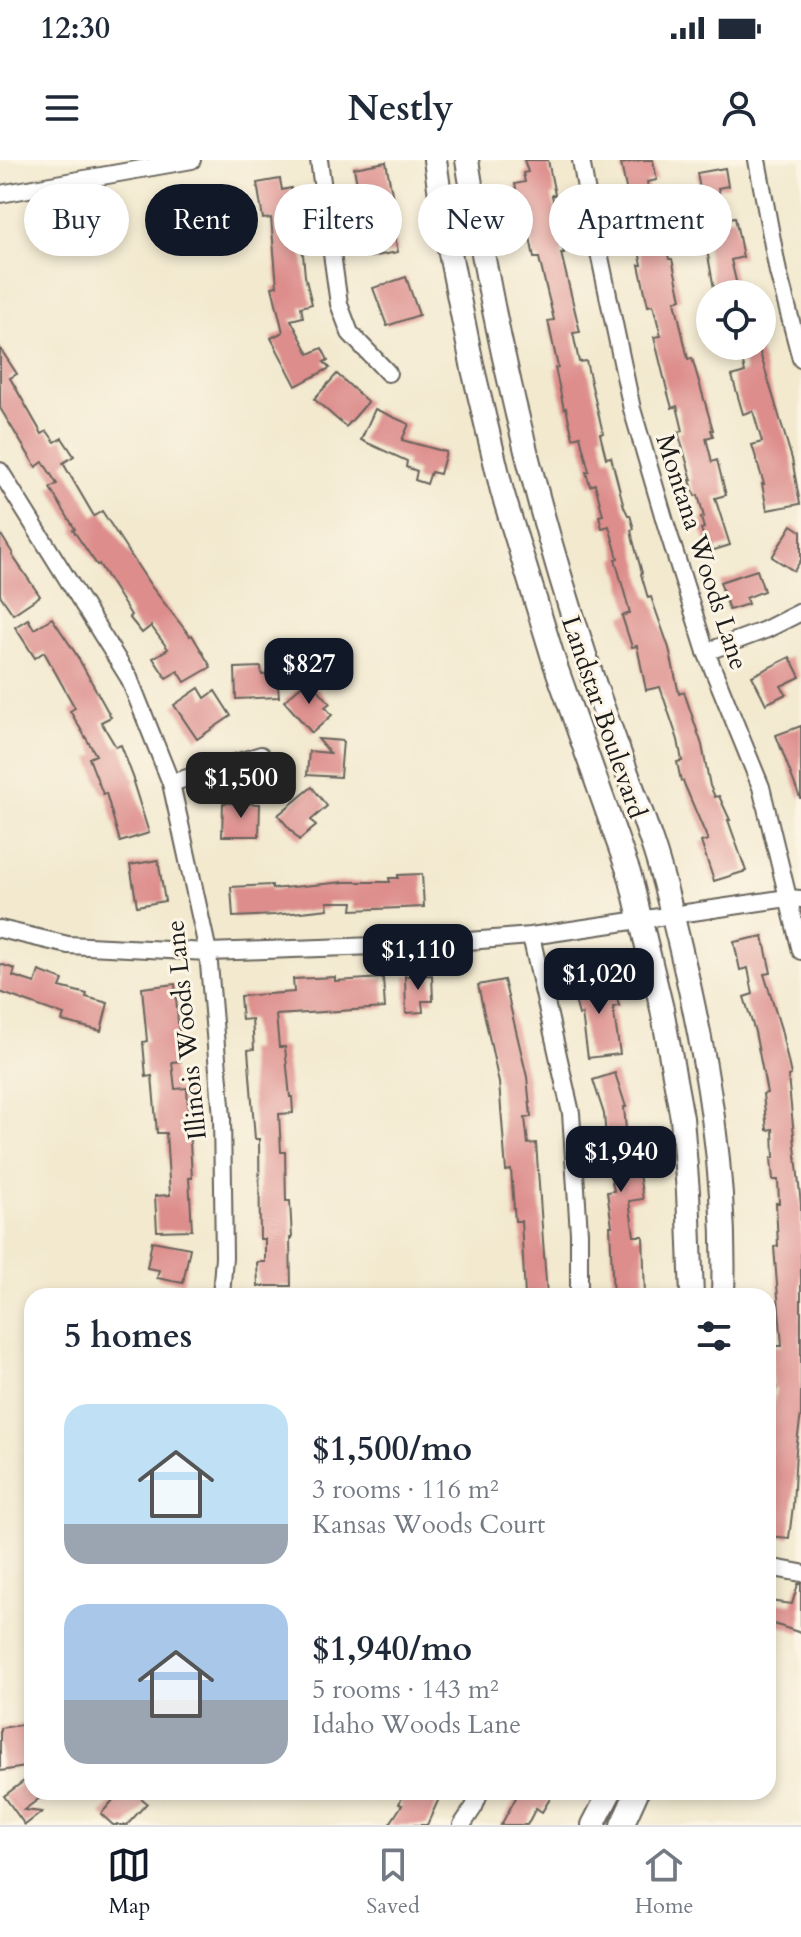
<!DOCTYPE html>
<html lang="en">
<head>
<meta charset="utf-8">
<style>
  body { margin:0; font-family:Cardo,serif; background:#f2f2f3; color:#1f2937; height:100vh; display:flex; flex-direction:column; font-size:30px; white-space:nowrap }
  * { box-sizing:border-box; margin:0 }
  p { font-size:26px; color:#747a83 }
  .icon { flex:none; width:44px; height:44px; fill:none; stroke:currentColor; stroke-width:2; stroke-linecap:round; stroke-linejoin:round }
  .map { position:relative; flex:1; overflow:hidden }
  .sheet { position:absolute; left:24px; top:1128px; width:752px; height:512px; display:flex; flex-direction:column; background:#fff; border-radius:24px; box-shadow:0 4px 12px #0003 }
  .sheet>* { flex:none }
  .guide { position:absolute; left:24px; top:24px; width:754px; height:72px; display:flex; gap:16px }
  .fabs { position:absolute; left:696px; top:120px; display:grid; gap:16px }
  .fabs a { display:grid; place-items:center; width:80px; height:80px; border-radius:50%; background:#fff; box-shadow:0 4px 12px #0003; font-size:40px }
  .price { position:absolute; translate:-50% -68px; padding:0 18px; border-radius:16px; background:#111827; color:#fff; font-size:26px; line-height:52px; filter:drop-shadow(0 2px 4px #0008) }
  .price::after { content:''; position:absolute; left:50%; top:48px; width:24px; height:18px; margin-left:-12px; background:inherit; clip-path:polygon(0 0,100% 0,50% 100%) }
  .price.selected { background:#222; color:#fff }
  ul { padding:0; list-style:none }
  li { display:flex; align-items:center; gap:24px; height:200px; padding:0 40px }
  li span { display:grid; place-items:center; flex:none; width:224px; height:160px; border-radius:24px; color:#555 }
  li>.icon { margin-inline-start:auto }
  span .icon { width:96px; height:96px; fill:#fffc; stroke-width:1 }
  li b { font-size:34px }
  h2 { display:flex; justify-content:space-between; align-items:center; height:96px; padding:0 40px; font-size:34px }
  .tag { padding:0 28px; border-radius:36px; background:#fff; box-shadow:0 4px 12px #0003; font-size:28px; line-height:72px }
  .tag.selected { background:#111827; color:#fff }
  .status { display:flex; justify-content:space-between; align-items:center; height:56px; padding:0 40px; background:#fff; direction:ltr }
  .status svg { height:22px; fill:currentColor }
  header { display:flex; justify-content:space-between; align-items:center; height:104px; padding:0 40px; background:#fff; font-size:36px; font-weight:600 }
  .tab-bar { display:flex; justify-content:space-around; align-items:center; height:112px; border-top:2px solid #e0e1e3; background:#fff; font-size:22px; color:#747a83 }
  .tab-bar a { display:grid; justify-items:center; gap:4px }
  .tab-bar .selected { color:#111827 }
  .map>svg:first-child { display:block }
  .building { fill:#dd8d8c }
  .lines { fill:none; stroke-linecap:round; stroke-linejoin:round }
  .minor-casing { stroke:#67645b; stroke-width:20 }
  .tertiary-casing { stroke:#67645b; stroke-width:26 }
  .minor { stroke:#fff; stroke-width:16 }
  .tertiary { stroke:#fff; stroke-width:22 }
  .labels { text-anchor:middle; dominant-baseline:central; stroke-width:6; stroke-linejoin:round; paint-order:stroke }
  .street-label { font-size:26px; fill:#1c1c1c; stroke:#fcf5e5 }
</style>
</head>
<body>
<div class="status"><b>12:30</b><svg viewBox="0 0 49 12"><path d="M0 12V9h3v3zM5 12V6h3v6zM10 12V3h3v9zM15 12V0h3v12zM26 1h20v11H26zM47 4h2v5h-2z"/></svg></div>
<header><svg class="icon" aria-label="menu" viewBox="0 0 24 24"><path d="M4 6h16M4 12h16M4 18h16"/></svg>Nestly<svg class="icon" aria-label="person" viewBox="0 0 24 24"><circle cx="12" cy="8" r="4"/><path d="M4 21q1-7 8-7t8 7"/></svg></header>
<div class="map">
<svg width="801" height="1665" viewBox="0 0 801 1665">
  <rect width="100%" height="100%" fill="#fcf5e5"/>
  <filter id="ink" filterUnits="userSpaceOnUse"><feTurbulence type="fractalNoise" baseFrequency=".0125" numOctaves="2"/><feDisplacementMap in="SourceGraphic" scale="16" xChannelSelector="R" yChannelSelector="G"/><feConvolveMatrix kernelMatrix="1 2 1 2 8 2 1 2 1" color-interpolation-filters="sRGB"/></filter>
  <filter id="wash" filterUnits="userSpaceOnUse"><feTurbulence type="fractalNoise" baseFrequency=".006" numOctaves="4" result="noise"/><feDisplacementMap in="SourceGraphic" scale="32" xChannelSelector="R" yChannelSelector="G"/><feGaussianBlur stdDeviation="1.8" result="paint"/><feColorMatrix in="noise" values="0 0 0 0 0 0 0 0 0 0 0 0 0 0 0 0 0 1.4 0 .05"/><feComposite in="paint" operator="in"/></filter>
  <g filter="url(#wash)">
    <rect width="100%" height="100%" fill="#f2e9cf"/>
    <g id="blocks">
      <g class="building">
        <polygon points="524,0 548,0 555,35 552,35 564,93 561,93 580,172 573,173 579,202 586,201 603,273 600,274 606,298 611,297 624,347 628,355 630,355 634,369 631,370 633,380 642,413 641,414 648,438 651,437 669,488 679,534 684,532 702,585 710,626 715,637 719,636 730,660 728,660 746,711 714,721 701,682 708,680 683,621 681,621 677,602 682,601 678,580 660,527 646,530 637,486 632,487 622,456 630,453 615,399 618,398 609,366 602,368 599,356 603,355 595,324 590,326 586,312 589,311 580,276 573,278 566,248 564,249 555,208 558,207 548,161 554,160 539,98 534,98 525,51 521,52 515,24 525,22 523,13 528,12"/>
        <polygon points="641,0 653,0 657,20 647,22 653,52 658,51 669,99 672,99 681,139 675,141 688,199 692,198 713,270 711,270 713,276 706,278 712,302 717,300 726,335 715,338 730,385 711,391 709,382 706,383 701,369 704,368 701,358 704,357 698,335 695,336 690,320 692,320 678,272 683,271 677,246 672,248 667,230 654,177 661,176 653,145 648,146 639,105 642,105 621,4"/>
        <polygon points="386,2 394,44 382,46 385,68 393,67 398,92 370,97 354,8"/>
        <polygon points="725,8 728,26 718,28 724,59 735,57 743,97 731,100 739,134 715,134 702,63 706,63 697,13"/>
        <polygon points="280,19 282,30 291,28 295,54 290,55 292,83 302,83 305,116 312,144 301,147 303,157 291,160 309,194 322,188 328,200 324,202 330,208 296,226 271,178 283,172 272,127 277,126 271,58 263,59 257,23"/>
        <polygon points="406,117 419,155 387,166 373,128"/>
        <polygon points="739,186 758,186 792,299 800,344 767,350 762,324 764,324 752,285 762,282 753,251 743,254 732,216 745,212"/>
        <polygon points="0,188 17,214 10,218 42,274 47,271 55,282 62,278 74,296 63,303 94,356 102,351 151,426 190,476 192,475 211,507 185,522 178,511 166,518 153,498 168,489 151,466 142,473 129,457 131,455 99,404 97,405 73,370 75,369 50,328 57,324 43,302 36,307 0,248"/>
        <polygon points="337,214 368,242 346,267 314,239"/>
        <polygon points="375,249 409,264 402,280 446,292 440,314 431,312 427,324 415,320 417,311 406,307 407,301 361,280"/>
        <polygon points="792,365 801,371 801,400 794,411 772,397"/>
        <polygon points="0,373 13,394 12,395 40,436 13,454 0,435"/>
        <polygon points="757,410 764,431 746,438 748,444 729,450 720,422"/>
        <polygon points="52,458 76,494 111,557 101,562 116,587 121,585 135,622 133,622 149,673 120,682 106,633 103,634 89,598 96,595 70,551 75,548 44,492 35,498 15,467 28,459 34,469"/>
        <polygon points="790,497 800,517 781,526 786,534 766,544 752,516"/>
        <polygon points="261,507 262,515 277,514 279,537 236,539 235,508"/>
        <polygon points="309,519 330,543 325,547 332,555 312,573 284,541"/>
        <polygon points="199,528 205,538 215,531 231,556 197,579 174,545"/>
        <polygon points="801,566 801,638 800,638 776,575"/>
        <polygon points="318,579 343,581 340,617 307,615 309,591 330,593"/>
        <polygon points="312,627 327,646 311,660 316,666 299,680 278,655"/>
        <polygon points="223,643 260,644 259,676 222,676"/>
        <polygon points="158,700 165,741 137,746 130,705"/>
        <polygon points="422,714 424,747 352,750 353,742 327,742 328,749 274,755 233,757 231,727 272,725 272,729 345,722 390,722 389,718 398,718 398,715"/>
        <polygon points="763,776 771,813 764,814 781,869 791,915 788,916 801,1045 801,1254 796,1290 793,1346 789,1378 768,1376 770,1327 768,1327 768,1281 776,1228 772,1228 772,1186 782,1186 774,1087 778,1086 776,1043 779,1043 778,1020 773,1020 771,998 774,998 773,969 767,970 763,934 767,933 755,872 744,837 753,834 748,808 740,810 734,782"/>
        <polygon points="0,804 15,809 13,816 35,823 39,811 63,820 60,827 87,834 86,837 108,843 101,871 62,861 64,855 0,832"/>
        <polygon points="600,810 603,824 613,821 619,846 613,847 620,894 588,898 582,854 579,855 575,840 588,837 582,814"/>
        <polygon points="432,815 433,841 422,841 423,852 406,853 405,816"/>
        <polygon points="335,817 335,821 383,818 385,848 276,855 279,887 285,887 290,937 292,937 293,953 279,954 281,992 285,992 286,1041 290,1041 292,1078 290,1078 291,1126 258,1126 257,1102 265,1102 265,1079 260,1079 259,979 255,979 248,890 254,889 252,859 242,860 240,836 294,832 293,819"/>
        <polygon points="504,820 527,917 531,957 525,958 528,984 536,983 547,1136 525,1136 521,1061 515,1061 511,1010 506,1011 499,923 478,825"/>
        <polygon points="175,824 181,901 172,902 175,929 187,928 192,1018 189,1018 192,1070 157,1071 155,1036 170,1035 166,973 157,973 152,916 146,917 143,882 147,881 142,828"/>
        <polygon points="615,913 626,947 624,947 630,1015 639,1014 643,1039 629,1041 634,1076 643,1076 645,1136 613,1136 610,1066 612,1066 607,1032 614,1031 608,1003 604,954 593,920"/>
        <polygon points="152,1081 190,1088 183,1123 157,1118 159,1110 147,1108"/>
        <polygon points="798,1424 801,1424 801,1473 768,1462 768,1441 792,1444"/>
        <polygon points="27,1564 32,1606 0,1611 0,1568"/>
        <polygon points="32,1615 32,1632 48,1632 24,1650 42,1652 25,1665 4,1636"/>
        <polygon points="120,1632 134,1632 147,1643 127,1665 113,1665 101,1654"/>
        <polygon points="404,1632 442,1632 427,1665 389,1665 402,1645 399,1644"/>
        <polygon points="519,1632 554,1632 542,1652 536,1648 527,1665 501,1665"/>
      </g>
    </g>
  </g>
  <g filter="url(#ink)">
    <use href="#blocks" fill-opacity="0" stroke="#67645b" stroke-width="2"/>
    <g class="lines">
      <g class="minor-casing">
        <g id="minor">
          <polyline points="319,0 339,144 350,173 388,213"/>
          <polyline points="581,0 589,45 632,249 666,365 706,492 761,627 801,791"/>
          <polyline points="757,0 778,112 801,199"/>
          <polyline points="0,34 192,0"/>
          <polyline points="0,311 129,518 171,623 208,792 222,957 224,1097 221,1136"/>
          <polyline points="706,492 765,470 801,452"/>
          <polyline points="171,623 261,595"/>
          <polyline points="0,769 68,785 208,792 430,784 531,776 787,738 801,739"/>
          <polyline points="531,776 571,953 579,1073 579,1136"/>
          <polyline points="768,1407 801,1413"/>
          <polyline points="462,1665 474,1647 480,1632"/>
        </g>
      </g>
      <g class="tertiary-casing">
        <g id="tertiary">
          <polyline points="435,0 444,63 473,209 502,331 555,504 630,716 662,849 682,958 688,1032 692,1136"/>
          <path d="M 467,0 C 493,168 532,333 585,495 C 605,558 631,620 652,683 C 663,715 671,749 679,782 C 707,897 727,1017 723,1136"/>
          <polyline points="593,1665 610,1632"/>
          <polyline points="622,1665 637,1632"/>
        </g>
      </g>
      <use href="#minor" class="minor"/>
      <use href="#tertiary" class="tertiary"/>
    </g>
  </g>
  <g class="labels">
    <g class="street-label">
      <text transform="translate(702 392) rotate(72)">Montana Woods Lane</text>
      <text transform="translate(604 557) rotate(71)">Landstar Boulevard</text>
      <text transform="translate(186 870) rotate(-96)">Illinois Woods Lane</text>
    </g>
  </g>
</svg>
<div class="fabs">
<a><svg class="icon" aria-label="locate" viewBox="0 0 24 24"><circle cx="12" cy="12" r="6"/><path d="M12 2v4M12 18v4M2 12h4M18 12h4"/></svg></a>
</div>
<b class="price" style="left:309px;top:546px">$827</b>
<b class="price selected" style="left:241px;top:660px">$1,500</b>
<b class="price" style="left:418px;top:832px">$1,110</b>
<b class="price" style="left:599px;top:856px">$1,020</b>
<b class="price" style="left:621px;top:1034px">$1,940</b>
<div class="guide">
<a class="tag">Buy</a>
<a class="tag selected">Rent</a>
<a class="tag">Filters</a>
<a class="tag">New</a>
<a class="tag">Apartment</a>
</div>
<section class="sheet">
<h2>5 homes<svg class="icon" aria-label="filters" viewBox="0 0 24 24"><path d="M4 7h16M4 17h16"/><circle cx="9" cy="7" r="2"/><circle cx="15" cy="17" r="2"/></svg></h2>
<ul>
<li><span style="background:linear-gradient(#bfe0f5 75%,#9aa5b1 0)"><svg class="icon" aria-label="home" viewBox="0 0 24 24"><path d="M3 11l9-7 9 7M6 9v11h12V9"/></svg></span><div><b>$1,500/mo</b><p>3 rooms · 116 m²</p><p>Kansas Woods Court</p></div></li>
<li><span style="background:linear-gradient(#a9c7e8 60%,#9aa5b1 0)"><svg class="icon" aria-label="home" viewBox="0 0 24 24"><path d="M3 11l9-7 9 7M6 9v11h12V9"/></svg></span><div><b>$1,940/mo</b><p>5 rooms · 143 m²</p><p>Idaho Woods Lane</p></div></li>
</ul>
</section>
</div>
<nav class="tab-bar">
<a class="selected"><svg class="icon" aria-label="map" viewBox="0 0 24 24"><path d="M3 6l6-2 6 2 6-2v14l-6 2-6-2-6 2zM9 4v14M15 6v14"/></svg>Map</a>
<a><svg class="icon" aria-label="saved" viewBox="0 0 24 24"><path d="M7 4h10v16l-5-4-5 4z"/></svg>Saved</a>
<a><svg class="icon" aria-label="home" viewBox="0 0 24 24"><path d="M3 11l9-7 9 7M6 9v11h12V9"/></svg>Home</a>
</nav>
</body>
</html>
